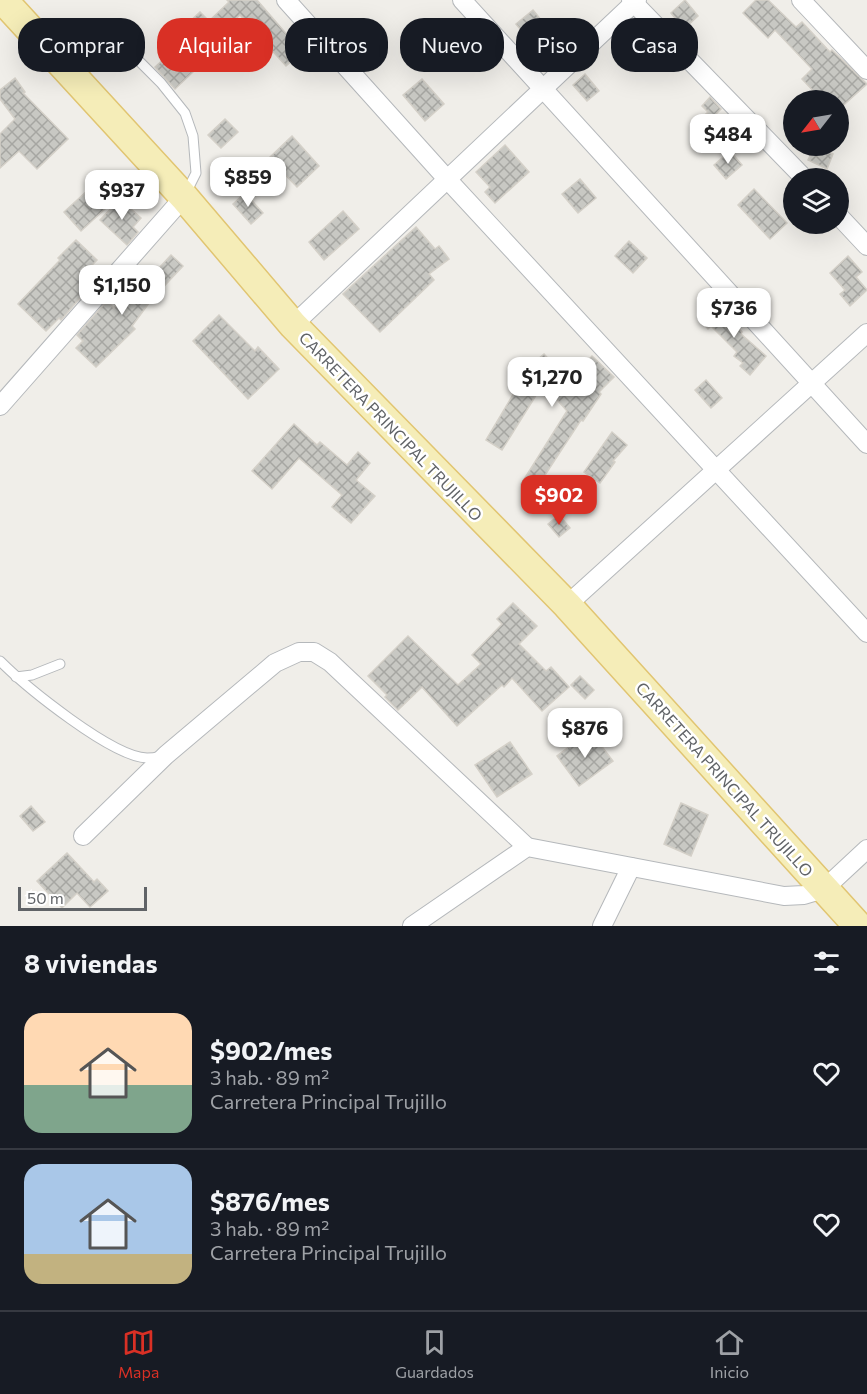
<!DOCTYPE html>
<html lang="es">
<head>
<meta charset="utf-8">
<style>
  body { margin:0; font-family:Commissioner,sans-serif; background:#20242c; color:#f1f3f6; height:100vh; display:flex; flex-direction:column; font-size:22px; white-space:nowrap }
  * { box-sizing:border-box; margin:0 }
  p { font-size:20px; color:#9ea1a6 }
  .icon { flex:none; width:33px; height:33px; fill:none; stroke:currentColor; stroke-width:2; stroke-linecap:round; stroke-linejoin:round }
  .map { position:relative; height:926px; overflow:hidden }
  .details { display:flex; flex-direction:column; background:#171b24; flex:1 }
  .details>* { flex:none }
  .banner { position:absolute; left:18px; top:18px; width:831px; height:54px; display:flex; gap:12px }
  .needle { width:39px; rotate:239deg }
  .tools { position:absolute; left:783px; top:90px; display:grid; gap:12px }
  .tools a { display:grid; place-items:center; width:66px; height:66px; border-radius:50%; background:#171b24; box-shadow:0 6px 24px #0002; font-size:30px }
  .scale { position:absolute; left:18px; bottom:15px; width:129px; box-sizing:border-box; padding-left:6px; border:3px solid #606367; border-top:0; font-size:16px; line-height:21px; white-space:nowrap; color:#606367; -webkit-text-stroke:4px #fff; paint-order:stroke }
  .price { position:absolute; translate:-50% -51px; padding:0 14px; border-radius:12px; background:#fff; color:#222; font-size:20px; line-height:39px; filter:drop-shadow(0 2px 3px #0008) }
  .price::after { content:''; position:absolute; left:50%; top:36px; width:18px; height:14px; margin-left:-9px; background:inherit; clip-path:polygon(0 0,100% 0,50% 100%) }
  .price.on { background:#d93025; color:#fff }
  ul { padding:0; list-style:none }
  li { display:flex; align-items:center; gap:18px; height:150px; padding:0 24px }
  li+li { border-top:2px solid #363941 }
  li span { display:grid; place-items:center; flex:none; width:168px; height:120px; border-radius:18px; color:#555 }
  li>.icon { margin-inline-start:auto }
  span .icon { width:72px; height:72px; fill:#fffc; stroke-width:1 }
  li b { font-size:26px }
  h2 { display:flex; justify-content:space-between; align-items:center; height:72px; padding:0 24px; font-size:26px }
  .pill { padding:0 21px; border-radius:24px; background:#171b24; box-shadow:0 6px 24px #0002; font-size:21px; line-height:54px }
  .pill.on { background:#d93025; color:#fff }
  .tab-bar { display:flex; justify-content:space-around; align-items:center; height:84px; border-top:2px solid #363941; background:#171b24; font-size:16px; color:#9ea1a6 }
  .tab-bar a { display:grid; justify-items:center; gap:3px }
  .tab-bar .on { color:#d93025 }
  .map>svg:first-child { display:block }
  .building { fill:url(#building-cross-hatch); stroke:#d4d0c8; stroke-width:1.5 }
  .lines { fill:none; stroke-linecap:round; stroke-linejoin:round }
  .lane-casing { stroke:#b5b8bb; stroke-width:11 }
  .street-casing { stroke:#b5b8bb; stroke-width:20 }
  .primary-casing { stroke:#e1c571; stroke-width:31 }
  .lane { stroke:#fff; stroke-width:9 }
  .street { stroke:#fff; stroke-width:18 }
  .primary { stroke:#f5edb8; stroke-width:28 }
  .labels { text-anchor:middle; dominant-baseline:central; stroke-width:5; stroke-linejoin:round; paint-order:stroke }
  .street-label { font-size:16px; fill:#606367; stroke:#fff }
</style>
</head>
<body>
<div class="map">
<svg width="867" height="926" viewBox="0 0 867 926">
  <defs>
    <pattern id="building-cross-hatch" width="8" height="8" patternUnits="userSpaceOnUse" patternTransform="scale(1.5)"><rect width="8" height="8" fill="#c8c8c3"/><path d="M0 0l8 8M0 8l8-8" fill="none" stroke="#a6a6a2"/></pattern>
  </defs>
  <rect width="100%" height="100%" fill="#f0eee9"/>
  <g class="building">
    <polygon points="227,0 257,0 302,52 286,66 240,15 220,33 229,42 215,56 213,53 175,89 155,67 193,32 186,25 200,12 209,21 229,2"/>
    <polygon points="685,0 698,16 684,29 671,13"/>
    <polygon points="756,0 768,0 796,27 802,22 830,52 832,50 867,84 838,110 838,100 822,100 802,79 812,69 775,30 768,38 743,13"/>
    <polygon points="533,10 550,31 533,44 516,24"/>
    <polygon points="585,74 599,91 587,101 573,85"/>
    <polygon points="15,78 25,92 23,93 68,139 37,169 19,151 0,168 0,134 15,119 0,99 0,90"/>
    <polygon points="422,79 444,104 425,121 403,95"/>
    <polygon points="710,97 721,109 716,114 731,129 714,146 694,125 708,112 702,106"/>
    <polygon points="225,119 238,132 221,148 208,135"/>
    <polygon points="292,136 319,166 297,187 269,158"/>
    <polygon points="505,145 529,172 495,203 485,192 490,187 476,172"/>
    <polygon points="815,146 833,154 827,169 808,160"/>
    <polygon points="730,151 742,165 726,179 714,165"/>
    <polygon points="580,179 596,198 578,213 562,194"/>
    <polygon points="754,189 787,223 770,239 738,205"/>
    <polygon points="88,190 105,209 81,231 64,212"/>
    <polygon points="245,193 263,213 251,224 233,204"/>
    <polygon points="120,199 141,218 133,227 138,232 127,245 100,220"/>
    <polygon points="343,211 359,229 324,260 309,242"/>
    <polygon points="416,227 435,249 439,246 449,259 429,274 434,280 380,332 343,294"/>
    <polygon points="76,240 97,260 91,266 98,274 89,283 91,285 61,320 59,318 46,331 18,304 60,260 58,258"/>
    <polygon points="629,241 647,258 633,273 615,256"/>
    <polygon points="171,255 183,266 152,299 132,326 135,329 96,367 76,348 83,341 77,335 107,301 114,308 128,288 136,293"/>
    <polygon points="848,256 862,272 856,277 867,290 850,306 840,294 845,290 830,273"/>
    <polygon points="712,305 730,324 732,322 742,332 741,334 766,356 750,375 740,366 743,363 734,356 737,352 711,326 708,329 698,318"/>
    <polygon points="219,315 255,351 258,347 279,369 248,399 193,341"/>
    <polygon points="544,354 569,381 592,356 614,377 599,392 601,394 583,421 581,420 534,492 521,484 567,411 543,384 502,450 486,440 530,366"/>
    <polygon points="706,380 722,398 711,408 695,390"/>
    <polygon points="294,424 317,445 320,442 347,465 358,452 370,463 356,480 375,496 351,523 332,507 342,495 299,458 272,489 252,471"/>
    <polygon points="612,432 627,445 613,461 615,462 600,483 584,472"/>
    <polygon points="559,515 570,528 559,537 548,524"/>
    <polygon points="513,603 537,626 519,644 546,671 551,667 569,687 542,711 512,678 504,687 502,685 457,726 422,687 398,710 385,697 387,695 368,676 408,636 458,685 481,664 472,655 502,624 497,619"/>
    <polygon points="580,676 594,690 585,699 571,685"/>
    <polygon points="590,731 613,761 579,786 557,756"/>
    <polygon points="510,742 532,774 497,797 475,765"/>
    <polygon points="681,803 708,815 691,856 664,844"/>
    <polygon points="31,806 45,822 33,831 20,816"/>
    <polygon points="67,853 94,882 97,879 108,891 90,907 77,893 62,908 37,881"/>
  </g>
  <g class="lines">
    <g class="lane-casing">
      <g id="lane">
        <polyline points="59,56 72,45 91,37 111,40 124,46 161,83 185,113 193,136 196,173 186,193"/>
        <path d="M 0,661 C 26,687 112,757 147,758 C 152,758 157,757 161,756"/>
        <polyline points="16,677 32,675 60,664"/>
      </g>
    </g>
    <g class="street-casing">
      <g id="street">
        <polyline points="286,0 447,179 867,633"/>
        <polyline points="462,0 867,444"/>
        <polyline points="631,0 804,178"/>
        <polyline points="801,0 867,70"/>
        <polyline points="838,215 867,246"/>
        <polyline points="293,325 637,0"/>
        <polyline points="0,406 184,197"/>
        <polyline points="567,605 867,333"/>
        <polyline points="83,836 166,755 275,663 299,652 314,652 330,662 527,847"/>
        <polyline points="412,926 527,847 784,896 804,895 824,889 867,849"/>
        <polyline points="602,926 631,867"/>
      </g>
    </g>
    <g class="primary-casing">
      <polyline id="primary" points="3,0 184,197 293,325 567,605 858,926"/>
    </g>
    <use href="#lane" class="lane"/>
    <use href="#street" class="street"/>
    <use href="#primary" class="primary"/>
  </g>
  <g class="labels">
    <g class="street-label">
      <text transform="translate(391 426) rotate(46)">CARRETERA PRINCIPAL TRUJILLO</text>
      <text transform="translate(725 779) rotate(48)">CARRETERA PRINCIPAL TRUJILLO</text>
    </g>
  </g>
</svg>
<div class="tools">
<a><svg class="needle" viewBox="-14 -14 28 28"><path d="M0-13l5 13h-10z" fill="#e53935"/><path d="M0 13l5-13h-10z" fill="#9ea1a6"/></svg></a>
<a><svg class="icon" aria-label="layers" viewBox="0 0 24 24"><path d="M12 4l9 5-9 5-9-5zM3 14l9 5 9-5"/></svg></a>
</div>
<div class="scale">50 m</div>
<b class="price" style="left:728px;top:165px">$484</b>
<b class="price" style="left:248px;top:208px">$859</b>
<b class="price" style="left:122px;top:221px">$937</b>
<b class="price" style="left:122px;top:316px">$1,150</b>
<b class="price" style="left:734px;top:339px">$736</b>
<b class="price" style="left:552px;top:408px">$1,270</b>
<b class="price on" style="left:559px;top:526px">$902</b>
<b class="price" style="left:585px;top:759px">$876</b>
<div class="banner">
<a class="pill">Comprar</a>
<a class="pill on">Alquilar</a>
<a class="pill">Filtros</a>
<a class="pill">Nuevo</a>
<a class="pill">Piso</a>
<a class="pill">Casa</a>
</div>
</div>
<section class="details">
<h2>8 viviendas<svg class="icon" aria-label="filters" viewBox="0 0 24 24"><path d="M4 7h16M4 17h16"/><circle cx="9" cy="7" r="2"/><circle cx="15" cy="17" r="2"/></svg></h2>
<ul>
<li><span style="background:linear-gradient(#ffd9b3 60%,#7fa58c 0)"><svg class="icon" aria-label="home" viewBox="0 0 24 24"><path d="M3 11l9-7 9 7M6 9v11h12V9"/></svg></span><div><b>$902/mes</b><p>3 hab. · 89 m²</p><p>Carretera Principal Trujillo</p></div><svg class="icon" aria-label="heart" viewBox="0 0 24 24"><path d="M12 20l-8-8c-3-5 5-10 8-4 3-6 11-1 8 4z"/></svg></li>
<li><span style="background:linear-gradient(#a9c7e8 75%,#c2b280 0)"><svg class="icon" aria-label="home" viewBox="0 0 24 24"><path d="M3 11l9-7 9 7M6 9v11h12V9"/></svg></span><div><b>$876/mes</b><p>3 hab. · 89 m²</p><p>Carretera Principal Trujillo</p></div><svg class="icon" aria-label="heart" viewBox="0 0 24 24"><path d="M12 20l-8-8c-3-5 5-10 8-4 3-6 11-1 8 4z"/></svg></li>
</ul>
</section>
<nav class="tab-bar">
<a class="on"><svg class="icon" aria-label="map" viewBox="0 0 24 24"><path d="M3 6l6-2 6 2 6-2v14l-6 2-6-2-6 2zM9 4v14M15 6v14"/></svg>Mapa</a>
<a><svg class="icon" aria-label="saved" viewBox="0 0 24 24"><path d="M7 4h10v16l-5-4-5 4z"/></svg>Guardados</a>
<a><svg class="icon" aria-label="home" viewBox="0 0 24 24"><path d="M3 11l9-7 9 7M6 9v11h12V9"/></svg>Inicio</a>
</nav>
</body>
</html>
